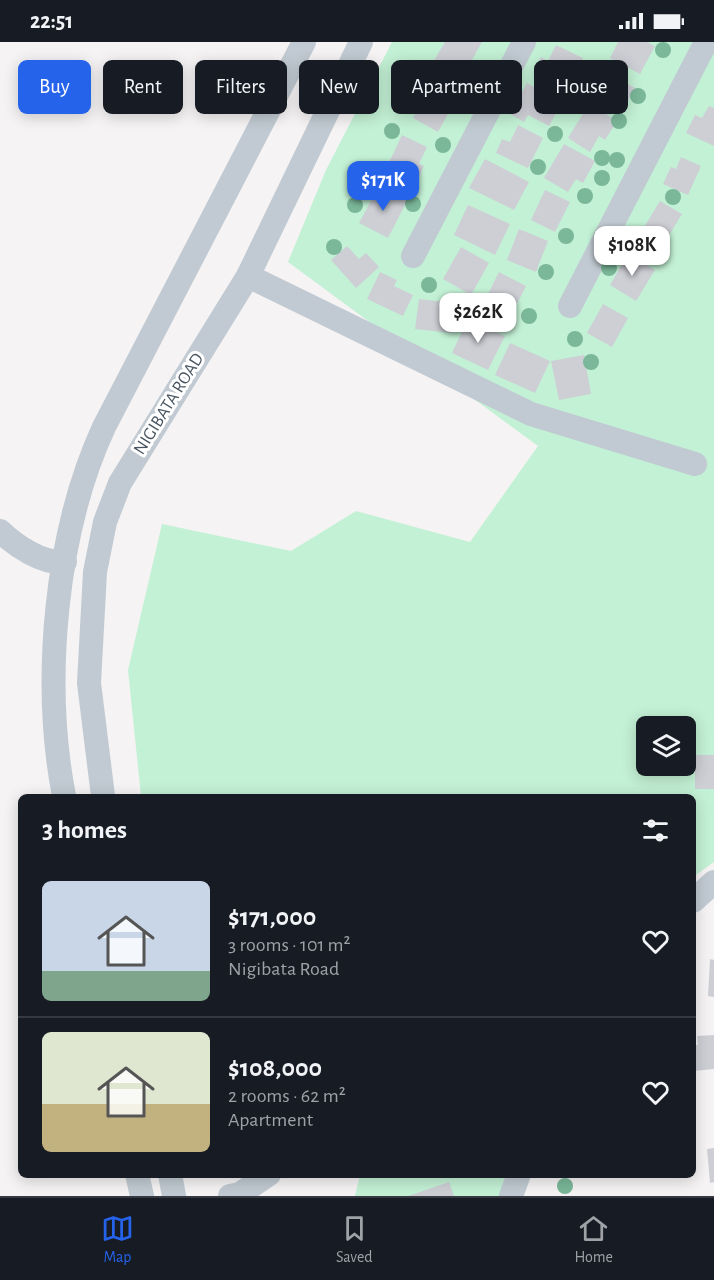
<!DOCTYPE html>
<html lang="en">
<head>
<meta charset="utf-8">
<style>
  body { margin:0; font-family:"Alegreya Sans",sans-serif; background:#20242c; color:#f1f3f6; height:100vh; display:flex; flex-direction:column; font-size:22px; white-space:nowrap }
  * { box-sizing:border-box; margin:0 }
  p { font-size:20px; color:#9ea1a6 }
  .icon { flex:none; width:33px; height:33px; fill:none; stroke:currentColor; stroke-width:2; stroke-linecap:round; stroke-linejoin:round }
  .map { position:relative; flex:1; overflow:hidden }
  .drawer { position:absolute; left:18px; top:752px; width:678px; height:384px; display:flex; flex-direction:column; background:#171b24; border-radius:9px; box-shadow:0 3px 15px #0003 }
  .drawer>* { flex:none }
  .guide { position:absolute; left:18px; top:18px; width:678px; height:54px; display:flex; gap:12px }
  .controls { position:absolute; left:636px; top:674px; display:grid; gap:12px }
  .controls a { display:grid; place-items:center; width:60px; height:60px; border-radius:9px; background:#171b24; box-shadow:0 3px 15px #0003; font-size:30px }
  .price { position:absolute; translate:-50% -51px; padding:0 14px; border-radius:12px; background:#fff; color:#222; font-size:20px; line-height:39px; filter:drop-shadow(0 2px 3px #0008) }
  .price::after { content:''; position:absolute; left:50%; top:36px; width:18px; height:14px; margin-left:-9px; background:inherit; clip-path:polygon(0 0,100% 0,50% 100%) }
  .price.current { background:#2563eb; color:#fff }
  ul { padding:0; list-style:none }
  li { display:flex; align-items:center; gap:18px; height:150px; padding:0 24px }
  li+li { border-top:2px solid #363941 }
  li span { display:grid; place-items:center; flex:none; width:168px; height:120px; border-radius:9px; color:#555 }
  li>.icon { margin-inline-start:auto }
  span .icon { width:72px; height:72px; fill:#fffc; stroke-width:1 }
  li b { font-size:26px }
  h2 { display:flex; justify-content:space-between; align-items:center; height:72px; padding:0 24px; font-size:26px }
  .chip { padding:0 21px; border-radius:9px; background:#171b24; box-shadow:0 3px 15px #0003; font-size:21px; line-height:54px }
  .chip.current { background:#2563eb; color:#fff }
  .status { display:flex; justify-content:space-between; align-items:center; height:42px; padding:0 30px; background:#171b24; direction:ltr }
  .status svg { height:16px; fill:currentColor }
  .tabs { display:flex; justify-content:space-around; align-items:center; height:84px; border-top:2px solid #363941; background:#171b24; font-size:16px; color:#9ea1a6 }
  .tabs a { display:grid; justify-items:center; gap:3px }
  .tabs .current { color:#2563eb }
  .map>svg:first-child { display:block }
  .green { fill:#c3f1d5; fill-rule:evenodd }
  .building { fill:#cdcfd5 }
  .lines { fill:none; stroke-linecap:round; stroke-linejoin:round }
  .minor { stroke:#c1cad2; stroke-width:24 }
  .tree { fill:#7bb799 }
  .labels { text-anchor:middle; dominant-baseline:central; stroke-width:6; stroke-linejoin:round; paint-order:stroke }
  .street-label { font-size:18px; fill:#4a5661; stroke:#fff }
</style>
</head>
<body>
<div class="status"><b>22:51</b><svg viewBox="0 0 49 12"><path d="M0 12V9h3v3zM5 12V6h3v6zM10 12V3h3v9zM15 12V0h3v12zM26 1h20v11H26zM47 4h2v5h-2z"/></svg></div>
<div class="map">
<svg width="714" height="1154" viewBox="0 0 714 1154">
  <rect width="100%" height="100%" fill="#f5f3f3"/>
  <g class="green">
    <path d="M 392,0 L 714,0 L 714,820 L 693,835 L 693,754 L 141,754 L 128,628 L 162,482 L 291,509 L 356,469 L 470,500 L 538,404 L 288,220 L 326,128 ZM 646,684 L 686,684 L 686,723 L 646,723 Z"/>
    <polygon points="360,1133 508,1133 500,1154 355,1154"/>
  </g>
  <g class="building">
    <polygon points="445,0 482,0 459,41 430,25"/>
    <polygon points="618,0 647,0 655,4 640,32 610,16"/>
    <polygon points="556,3 583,16 567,48 533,31 541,15 548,19"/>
    <polygon points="600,27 635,46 620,73 602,63 605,58 588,49"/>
    <polygon points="433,41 458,54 438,90 413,76"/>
    <polygon points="527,41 562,60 549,84 528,73 524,80 510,72"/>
    <polygon points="589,62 617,79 605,98 599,94 590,110 568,96"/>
    <polygon points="709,64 714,66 714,104 686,91 695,73 702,76"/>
    <polygon points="518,83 543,96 528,126 496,111 502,97 510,100"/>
    <polygon points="402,93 427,105 419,122 424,124 415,143 385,129"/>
    <polygon points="564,102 595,119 583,141 576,137 568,150 544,136"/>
    <polygon points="681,115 701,124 688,153 663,142 671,125 676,127"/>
    <polygon points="485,117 529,140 514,168 469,146"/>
    <polygon points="379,144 407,159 388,196 359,181"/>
    <polygon points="545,148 570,160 555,190 531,178"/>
    <polygon points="660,159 682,172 665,200 643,187"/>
    <polygon points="468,163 510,182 495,213 454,193"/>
    <polygon points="519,187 548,199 536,230 507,218"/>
    <polygon points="347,204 359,217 366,211 379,225 356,246 331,218"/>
    <polygon points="461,205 489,221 471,253 443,237"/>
    <polygon points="628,212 655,228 636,259 610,243"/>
    <polygon points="380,230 397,238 394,244 413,253 403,274 367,257"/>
    <polygon points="499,230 526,244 515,266 509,263 502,277 481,266"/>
    <polygon points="419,257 455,261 452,291 415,287"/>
    <polygon points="603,262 628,276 612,305 587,291"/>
    <polygon points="468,277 505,294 488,328 452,311"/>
    <polygon points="510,301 550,319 535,351 495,333"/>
    <polygon points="584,313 591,352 559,358 551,319"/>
    <rect x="695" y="713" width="19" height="34"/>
    <polygon points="710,917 714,918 714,955 708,954"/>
    <polygon points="714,993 714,1027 693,1029 693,1003 698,1003 697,994"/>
    <polygon points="714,1106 714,1140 710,1141 707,1107"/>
    <polygon points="449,1140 454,1154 408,1154"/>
  </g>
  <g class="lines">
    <g class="minor">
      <polyline points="413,214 524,0"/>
      <polyline points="248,234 531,372 695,422"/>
      <polyline points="570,264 706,0"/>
      <path d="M 0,489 C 16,504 42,522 65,520"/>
      <path d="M 64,754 C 42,640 55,491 104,385 L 304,0"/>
      <polyline points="103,754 89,641 95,530 105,480 120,441 248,234 361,0"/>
      <polyline points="693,859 714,840"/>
      <polyline points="137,1132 142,1154"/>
      <polyline points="170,1132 174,1154"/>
      <polyline points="230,1154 240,1152 269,1132"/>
      <polyline points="511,1154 519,1132"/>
    </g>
  </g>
  <g class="tree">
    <circle cx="663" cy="8" r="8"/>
    <circle cx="486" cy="33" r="8"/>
    <circle cx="448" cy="42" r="8"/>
    <circle cx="471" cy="46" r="8"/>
    <circle cx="638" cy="54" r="8"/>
    <circle cx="463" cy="61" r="8"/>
    <circle cx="619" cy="79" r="8"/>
    <circle cx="392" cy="89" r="8"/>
    <circle cx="555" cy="92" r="8"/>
    <circle cx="443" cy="103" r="8"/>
    <circle cx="602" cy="116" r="8"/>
    <circle cx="617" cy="118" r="8"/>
    <circle cx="538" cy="125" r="8"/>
    <circle cx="375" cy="135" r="8"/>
    <circle cx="602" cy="136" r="8"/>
    <circle cx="585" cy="154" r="8"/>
    <circle cx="673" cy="155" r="8"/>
    <circle cx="413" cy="162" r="8"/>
    <circle cx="355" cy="163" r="8"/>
    <circle cx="566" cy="194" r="8"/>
    <circle cx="334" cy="205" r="8"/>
    <circle cx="649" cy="211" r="8"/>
    <circle cx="609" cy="226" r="8"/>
    <circle cx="546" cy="230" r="8"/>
    <circle cx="429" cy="243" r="8"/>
    <circle cx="529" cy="274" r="8"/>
    <circle cx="575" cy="297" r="8"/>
    <circle cx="591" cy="320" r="8"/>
    <circle cx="565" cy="1144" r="8"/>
  </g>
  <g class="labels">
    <g class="street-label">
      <text transform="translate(169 362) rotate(-58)">NIGIBATA ROAD</text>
    </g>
  </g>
</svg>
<div class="controls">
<a><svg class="icon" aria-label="layers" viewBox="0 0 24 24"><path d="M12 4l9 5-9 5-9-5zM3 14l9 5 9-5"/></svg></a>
</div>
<b class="price current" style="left:383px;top:170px">$171K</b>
<b class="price" style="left:632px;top:235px">$108K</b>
<b class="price" style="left:478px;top:302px">$262K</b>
<div class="guide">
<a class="chip current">Buy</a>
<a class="chip">Rent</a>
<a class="chip">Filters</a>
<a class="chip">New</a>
<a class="chip">Apartment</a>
<a class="chip">House</a>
</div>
<section class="drawer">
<h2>3 homes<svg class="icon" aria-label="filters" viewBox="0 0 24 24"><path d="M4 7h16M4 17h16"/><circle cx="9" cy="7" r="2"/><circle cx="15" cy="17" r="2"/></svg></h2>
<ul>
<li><span style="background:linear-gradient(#c9d6e8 75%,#7fa58c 0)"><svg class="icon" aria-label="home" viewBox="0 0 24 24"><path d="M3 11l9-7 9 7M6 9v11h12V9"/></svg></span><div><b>$171,000</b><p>3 rooms · 101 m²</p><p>Nigibata Road</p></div><svg class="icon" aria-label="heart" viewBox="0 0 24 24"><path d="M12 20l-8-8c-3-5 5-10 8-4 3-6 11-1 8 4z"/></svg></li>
<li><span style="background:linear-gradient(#dfe7d0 60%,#c2b280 0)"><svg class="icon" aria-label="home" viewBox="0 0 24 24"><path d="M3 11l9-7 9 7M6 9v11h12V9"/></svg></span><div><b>$108,000</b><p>2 rooms · 62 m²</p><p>Apartment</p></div><svg class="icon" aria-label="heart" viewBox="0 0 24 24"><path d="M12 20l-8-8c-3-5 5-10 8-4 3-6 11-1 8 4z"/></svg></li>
</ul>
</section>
</div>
<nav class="tabs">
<a class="current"><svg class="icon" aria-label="map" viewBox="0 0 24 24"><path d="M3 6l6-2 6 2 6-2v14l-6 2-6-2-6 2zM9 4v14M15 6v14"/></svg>Map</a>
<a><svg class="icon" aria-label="saved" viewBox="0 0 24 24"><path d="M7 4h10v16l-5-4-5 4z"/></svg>Saved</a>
<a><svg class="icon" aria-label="home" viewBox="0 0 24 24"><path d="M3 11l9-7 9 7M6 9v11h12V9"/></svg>Home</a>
</nav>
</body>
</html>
